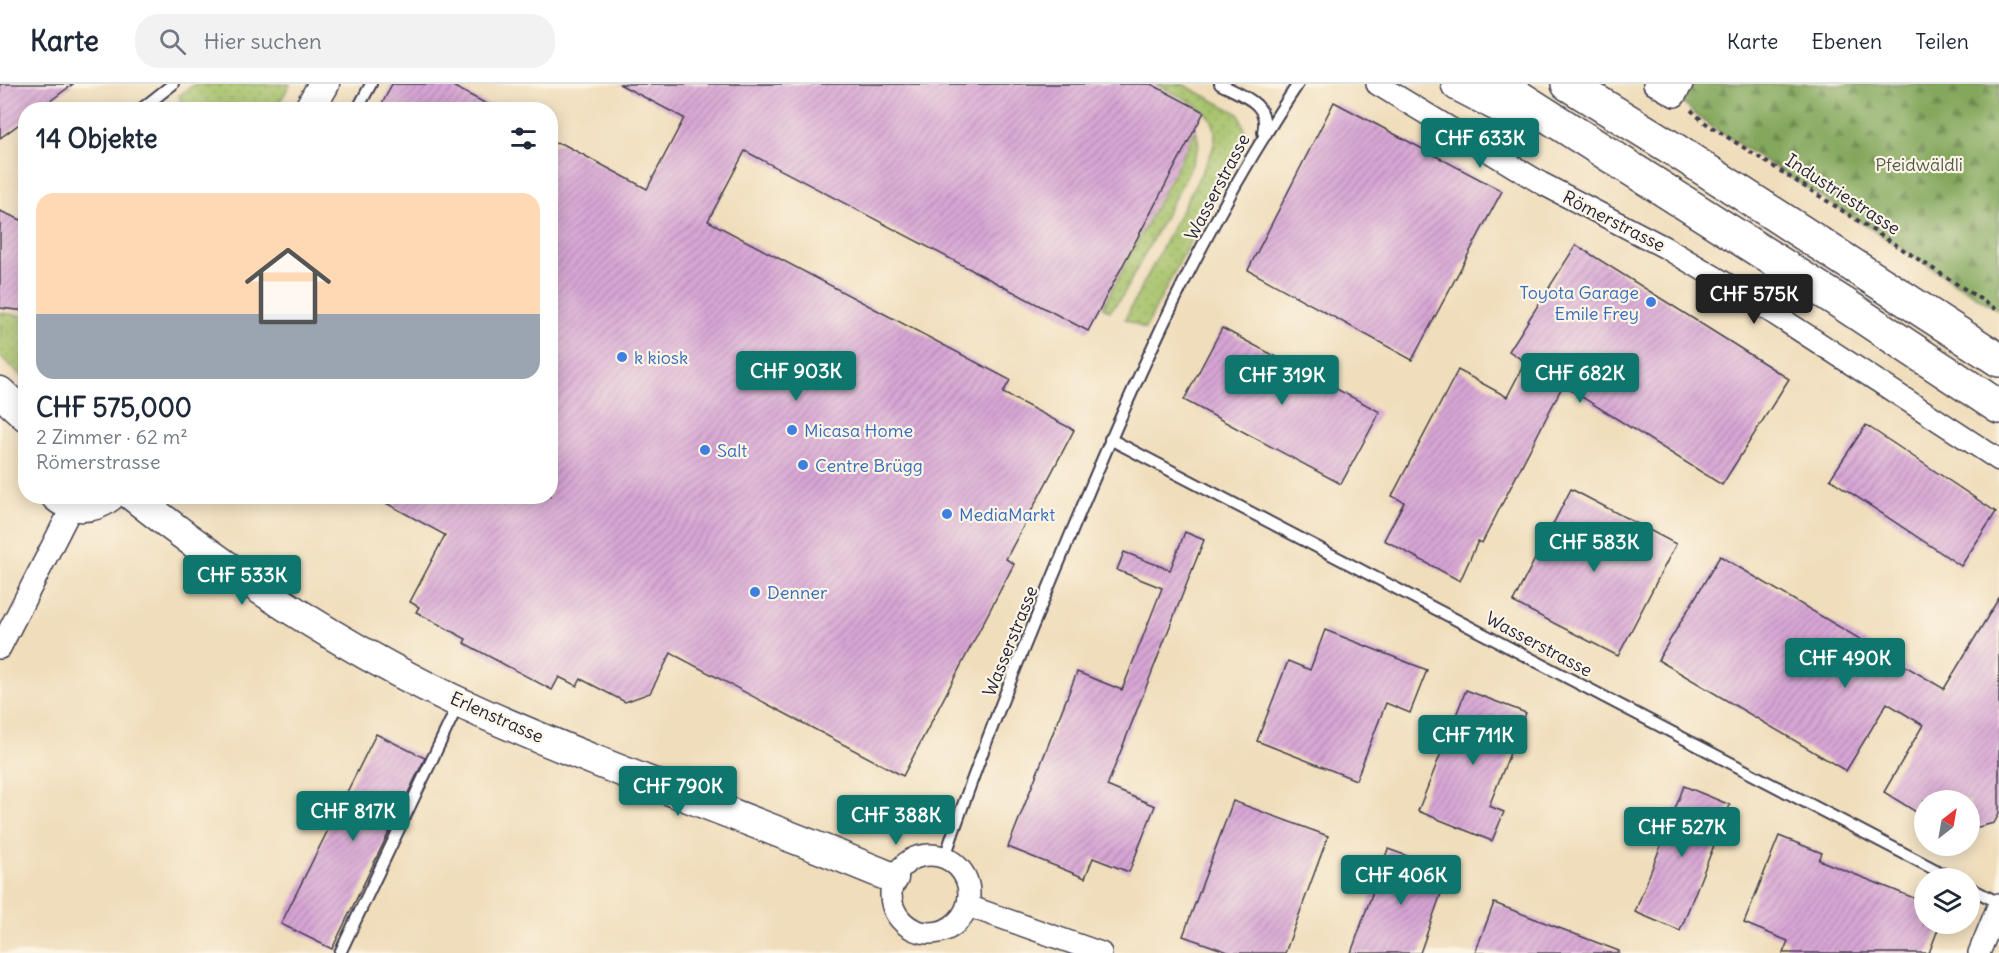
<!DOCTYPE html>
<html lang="de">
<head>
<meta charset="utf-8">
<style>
  body { margin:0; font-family:Delius,sans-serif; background:#f2f2f3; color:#1f2937; height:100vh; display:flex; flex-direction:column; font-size:22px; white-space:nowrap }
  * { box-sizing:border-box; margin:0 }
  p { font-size:20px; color:#747a83 }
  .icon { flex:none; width:33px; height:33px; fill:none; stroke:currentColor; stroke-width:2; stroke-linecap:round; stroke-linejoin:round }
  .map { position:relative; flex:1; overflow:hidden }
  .details { position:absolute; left:18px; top:18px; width:540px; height:402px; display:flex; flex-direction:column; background:#fff; border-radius:24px; box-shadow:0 3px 15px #0003 }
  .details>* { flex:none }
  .needle { width:39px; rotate:31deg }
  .buttons { position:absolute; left:1914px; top:706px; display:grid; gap:12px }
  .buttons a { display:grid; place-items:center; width:66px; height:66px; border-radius:50%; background:#fff; box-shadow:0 3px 15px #0003; font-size:30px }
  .price { position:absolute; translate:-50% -51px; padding:0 14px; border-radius:6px; background:#0f766e; color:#fff; font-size:20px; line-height:39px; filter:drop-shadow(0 2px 3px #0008) }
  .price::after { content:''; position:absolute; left:50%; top:36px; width:18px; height:14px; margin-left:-9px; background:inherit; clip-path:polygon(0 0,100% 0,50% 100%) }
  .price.current { background:#222; color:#fff }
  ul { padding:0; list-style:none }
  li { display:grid; align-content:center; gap:12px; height:318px; padding:0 18px }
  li+li { border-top:2px solid #e0e1e3 }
  li span { display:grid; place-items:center; height:186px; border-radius:18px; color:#555 }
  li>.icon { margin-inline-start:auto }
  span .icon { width:108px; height:108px; fill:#fffc; stroke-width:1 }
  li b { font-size:26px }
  h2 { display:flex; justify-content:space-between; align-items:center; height:72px; padding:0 18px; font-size:26px }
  header { display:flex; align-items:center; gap:36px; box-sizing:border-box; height:84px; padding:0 30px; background:#fff; border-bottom:2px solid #e0e1e3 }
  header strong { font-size:28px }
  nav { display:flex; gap:33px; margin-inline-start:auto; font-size:21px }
  .search { width:420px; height:54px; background:#f2f2f3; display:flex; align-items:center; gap:15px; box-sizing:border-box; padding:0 21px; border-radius:24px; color:#747a83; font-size:22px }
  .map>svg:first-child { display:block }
  .grass { fill:url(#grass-dots); stroke:#637252; stroke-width:1.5 }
  .forest { fill:url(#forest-firs); stroke:#52644c; stroke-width:1.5 }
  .building { fill:url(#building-hatch) }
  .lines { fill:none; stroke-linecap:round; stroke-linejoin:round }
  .lane-casing { stroke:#413e4e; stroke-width:14 }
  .street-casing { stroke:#413e4e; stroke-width:24 }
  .secondary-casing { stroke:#413e4e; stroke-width:33 }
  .highway-casing { stroke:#413e4e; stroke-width:36 }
  .path { stroke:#413e4e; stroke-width:4; stroke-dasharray:4.5 4.5; stroke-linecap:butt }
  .lane { stroke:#fff; stroke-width:10 }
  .street { stroke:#fff; stroke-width:21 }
  .secondary { stroke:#fff; stroke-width:30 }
  .highway { stroke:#fff; stroke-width:33 }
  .shop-dot { fill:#3f7fe0; stroke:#fcf5e5; stroke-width:2 }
  .labels { text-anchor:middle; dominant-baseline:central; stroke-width:4.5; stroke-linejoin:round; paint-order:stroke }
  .park-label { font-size:18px; fill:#505a4b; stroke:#fcf5e5 }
  .street-label { font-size:18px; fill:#22223b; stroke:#fcf5e5 }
  .shop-label { font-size:18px; fill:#366cbe; stroke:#fcf5e5; text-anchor:start }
</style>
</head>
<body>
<header>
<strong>Karte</strong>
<div class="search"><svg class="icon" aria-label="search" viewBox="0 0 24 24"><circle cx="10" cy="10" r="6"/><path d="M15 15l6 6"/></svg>Hier suchen</div>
<nav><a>Karte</a><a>Ebenen</a><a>Teilen</a></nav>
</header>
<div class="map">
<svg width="1999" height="869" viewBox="0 0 1999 869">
  <defs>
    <pattern id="grass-dots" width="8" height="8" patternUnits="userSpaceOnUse" patternTransform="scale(1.5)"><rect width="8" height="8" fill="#a4c168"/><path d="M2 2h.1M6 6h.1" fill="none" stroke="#859c57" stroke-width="1.8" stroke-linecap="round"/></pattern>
    <pattern id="forest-firs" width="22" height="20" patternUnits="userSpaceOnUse" patternTransform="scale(1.5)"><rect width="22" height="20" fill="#83a75c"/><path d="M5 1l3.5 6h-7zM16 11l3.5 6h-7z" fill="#6b884d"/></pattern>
    <pattern id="building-hatch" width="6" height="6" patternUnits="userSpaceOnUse" patternTransform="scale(1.5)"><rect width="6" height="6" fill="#d8a6d5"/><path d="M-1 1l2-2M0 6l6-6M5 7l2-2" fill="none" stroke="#af87ae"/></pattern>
  </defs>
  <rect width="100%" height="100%" fill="#fcf5e5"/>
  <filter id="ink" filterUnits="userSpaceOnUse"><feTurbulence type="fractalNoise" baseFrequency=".0167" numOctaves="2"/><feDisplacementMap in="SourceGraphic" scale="12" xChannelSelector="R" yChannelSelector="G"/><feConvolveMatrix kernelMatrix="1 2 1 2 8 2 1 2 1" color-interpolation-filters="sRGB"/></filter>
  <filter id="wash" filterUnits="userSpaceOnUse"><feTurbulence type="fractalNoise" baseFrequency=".008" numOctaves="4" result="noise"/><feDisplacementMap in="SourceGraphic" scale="24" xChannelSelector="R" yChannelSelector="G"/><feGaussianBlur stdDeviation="1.35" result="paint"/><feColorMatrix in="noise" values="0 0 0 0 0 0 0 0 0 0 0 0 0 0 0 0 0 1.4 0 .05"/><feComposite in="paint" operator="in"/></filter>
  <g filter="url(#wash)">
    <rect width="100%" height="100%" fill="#f0ddbb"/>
    <g class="grass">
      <polygon points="195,0 290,0 276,25 184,25 179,12"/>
      <path d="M 1156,0 L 1182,0 L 1239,30 L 1246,49 L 1145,245 L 1125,235 L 1208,76 C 1232,28 1191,19 1156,0 Z"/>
      <polygon points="1196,46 1199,61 1191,83 1123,211 1110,227 1103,223"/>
      <polygon points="0,229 25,232 25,295 0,272"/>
    </g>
    <polygon class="forest" points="1682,0 1999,0 1999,227 1704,38 1675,12"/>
    <g id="blocks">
      <g class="building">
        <polygon points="0,0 73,0 38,26 26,26 26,35 0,54"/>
        <polygon points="392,0 449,0 498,26 379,26"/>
        <polygon points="619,0 1151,0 1204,28 1088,247 745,67 708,137 1010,296 1003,309 1074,346 1006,475 1014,480 903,692 671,569 650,609 625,618 581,595 577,602 559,593 552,606 464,559 466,555 416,528 419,523 410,518 445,451 373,412 550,412 550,59 563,60 647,105 684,34"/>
        <polygon points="1334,18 1502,107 1412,276 1248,186"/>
        <polygon points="0,127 26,138 26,227 0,224"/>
        <polygon points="1576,161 1789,295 1722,401 1563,301 1482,459 1478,457 1460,497 1384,456 1404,418 1392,412 1458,286 1507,313 1525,278 1509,267"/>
        <polygon points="1222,244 1380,328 1341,400 1184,316"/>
        <polygon points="1866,341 1996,428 1961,482 1830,395"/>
        <polygon points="1571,405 1676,460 1618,572 1513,518"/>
        <polygon points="1185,448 1204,456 1107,702 1155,722 1129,788 1093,774 1085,794 1008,763 1077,588 1122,606 1162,504 1117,486 1124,468 1170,486"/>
        <polygon points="1720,472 1944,605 1999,514 1999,730 1994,739 1970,745 1970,717 1924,717 1924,733 1884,708 1923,641 1887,619 1846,687 1658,576"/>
        <polygon points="1325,546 1427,586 1410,629 1386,619 1356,696 1257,657 1288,577 1310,586"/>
        <polygon points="1466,606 1526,629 1489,722 1504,728 1492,757 1418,727"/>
        <polygon points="376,650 425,674 332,865 281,840"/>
        <polygon points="1684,702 1730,721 1680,847 1635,828"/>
        <polygon points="1233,717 1328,752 1285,869 1231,869 1183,852"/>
        <polygon points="1779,752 1822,769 1819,776 1924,818 1924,840 1940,840 1929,869 1783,869 1788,857 1744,839"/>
        <polygon points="1388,765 1449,787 1420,869 1351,869"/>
        <polygon points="1494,819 1619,867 1619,869 1475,869"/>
      </g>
    </g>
  </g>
  <g filter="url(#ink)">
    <use href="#blocks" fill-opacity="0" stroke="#413e4e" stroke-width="1.5"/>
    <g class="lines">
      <g class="lane-casing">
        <g id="lane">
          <path d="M 1220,0 C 1241,11 1271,19 1263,48"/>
          <polyline points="140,26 173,0"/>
          <polyline points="357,26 371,0"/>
          <polyline points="1110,355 1953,795"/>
          <path d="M 945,773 C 981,665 1026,558 1070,452 C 1134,298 1204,139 1298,0"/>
          <polyline points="1970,804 1999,819"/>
          <polyline points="340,869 458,621"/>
        </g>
      </g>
      <g class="street-casing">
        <g id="street">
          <polyline points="1377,0 1541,99 1666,164 1742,209 1999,376"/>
          <polyline points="1654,0 1675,12 1682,0"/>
          <polyline points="0,564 73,421"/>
          <circle cx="930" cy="810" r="39"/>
          <polyline points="968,822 1101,869"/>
          <polyline points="1979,869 1999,820"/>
        </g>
      </g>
      <g class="secondary-casing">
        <g id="secondary">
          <polyline points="309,26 324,0"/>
          <polyline points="0,308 26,332"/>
          <path d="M 56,412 C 72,426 94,425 110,412"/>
          <path d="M 133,412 C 240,497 357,573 482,629 C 617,689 757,737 893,794"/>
        </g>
      </g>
      <g class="highway-casing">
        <g id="highway">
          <polyline points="1458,0 1518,31"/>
          <polyline points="1498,0 1845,221 1999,323"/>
          <polyline points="1568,0 1675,66 1999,276"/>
        </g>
      </g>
      <polyline class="path" points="1691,26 1704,38 1999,227"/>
      <use href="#lane" class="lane"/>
      <use href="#street" class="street"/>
      <use href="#secondary" class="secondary"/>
      <use href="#highway" class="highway"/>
    </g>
  </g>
  <g class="shop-dot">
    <circle cx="1651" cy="218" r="6"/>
    <circle cx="622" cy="273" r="6"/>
    <circle cx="792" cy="346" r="6"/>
    <circle cx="705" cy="366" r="6"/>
    <circle cx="803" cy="381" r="6"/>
    <circle cx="947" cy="430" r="6"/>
    <circle cx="755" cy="508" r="6"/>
  </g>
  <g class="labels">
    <g class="park-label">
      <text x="1919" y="80">Pfeidwäldli</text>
    </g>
    <g class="street-label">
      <text transform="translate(1217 103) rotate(-62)">Wasserstrasse</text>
      <text transform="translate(1843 110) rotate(33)">Industriestrasse</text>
      <text transform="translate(1614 137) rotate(27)">Römerstrasse</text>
      <text transform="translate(1010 557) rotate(-68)">Wasserstrasse</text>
      <text transform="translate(1539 560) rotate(28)">Wasserstrasse</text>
      <text transform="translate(497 633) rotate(24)">Erlenstrasse</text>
    </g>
    <g class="shop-label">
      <text x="1639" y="208" text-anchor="end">Toyota Garage<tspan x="1639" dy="21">Emile Frey</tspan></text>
      <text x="634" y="273">k kiosk</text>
      <text x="804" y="346">Micasa Home</text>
      <text x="717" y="366">Salt</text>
      <text x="815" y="381">Centre Brügg</text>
      <text x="959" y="430">MediaMarkt</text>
      <text x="767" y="508">Denner</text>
    </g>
  </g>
</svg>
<div class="buttons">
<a><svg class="needle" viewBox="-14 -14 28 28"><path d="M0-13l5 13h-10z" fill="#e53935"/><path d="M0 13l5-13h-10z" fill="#747a83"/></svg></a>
<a><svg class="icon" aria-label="layers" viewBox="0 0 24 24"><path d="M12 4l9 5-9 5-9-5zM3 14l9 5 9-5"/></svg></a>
</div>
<b class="price" style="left:1480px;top:85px">CHF 633K</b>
<b class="price current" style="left:1754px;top:241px">CHF 575K</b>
<b class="price" style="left:796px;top:318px">CHF 903K</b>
<b class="price" style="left:1580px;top:320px">CHF 682K</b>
<b class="price" style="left:1282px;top:322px">CHF 319K</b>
<b class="price" style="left:1594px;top:489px">CHF 583K</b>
<b class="price" style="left:242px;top:522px">CHF 533K</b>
<b class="price" style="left:1845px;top:605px">CHF 490K</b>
<b class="price" style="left:1473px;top:682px">CHF 711K</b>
<b class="price" style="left:678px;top:733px">CHF 790K</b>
<b class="price" style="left:353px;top:758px">CHF 817K</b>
<b class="price" style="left:896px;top:762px">CHF 388K</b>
<b class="price" style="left:1682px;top:774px">CHF 527K</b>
<b class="price" style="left:1401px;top:822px">CHF 406K</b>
<section class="details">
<h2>14 Objekte<svg class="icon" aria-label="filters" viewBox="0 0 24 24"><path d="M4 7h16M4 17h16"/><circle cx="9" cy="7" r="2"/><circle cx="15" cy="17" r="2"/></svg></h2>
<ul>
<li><span style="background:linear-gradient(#ffd9b3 65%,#9aa5b1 0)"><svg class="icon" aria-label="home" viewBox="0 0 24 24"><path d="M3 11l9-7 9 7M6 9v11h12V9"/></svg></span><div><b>CHF 575,000</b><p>2 Zimmer · 62 m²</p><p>Römerstrasse</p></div></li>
</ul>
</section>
</div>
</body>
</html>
